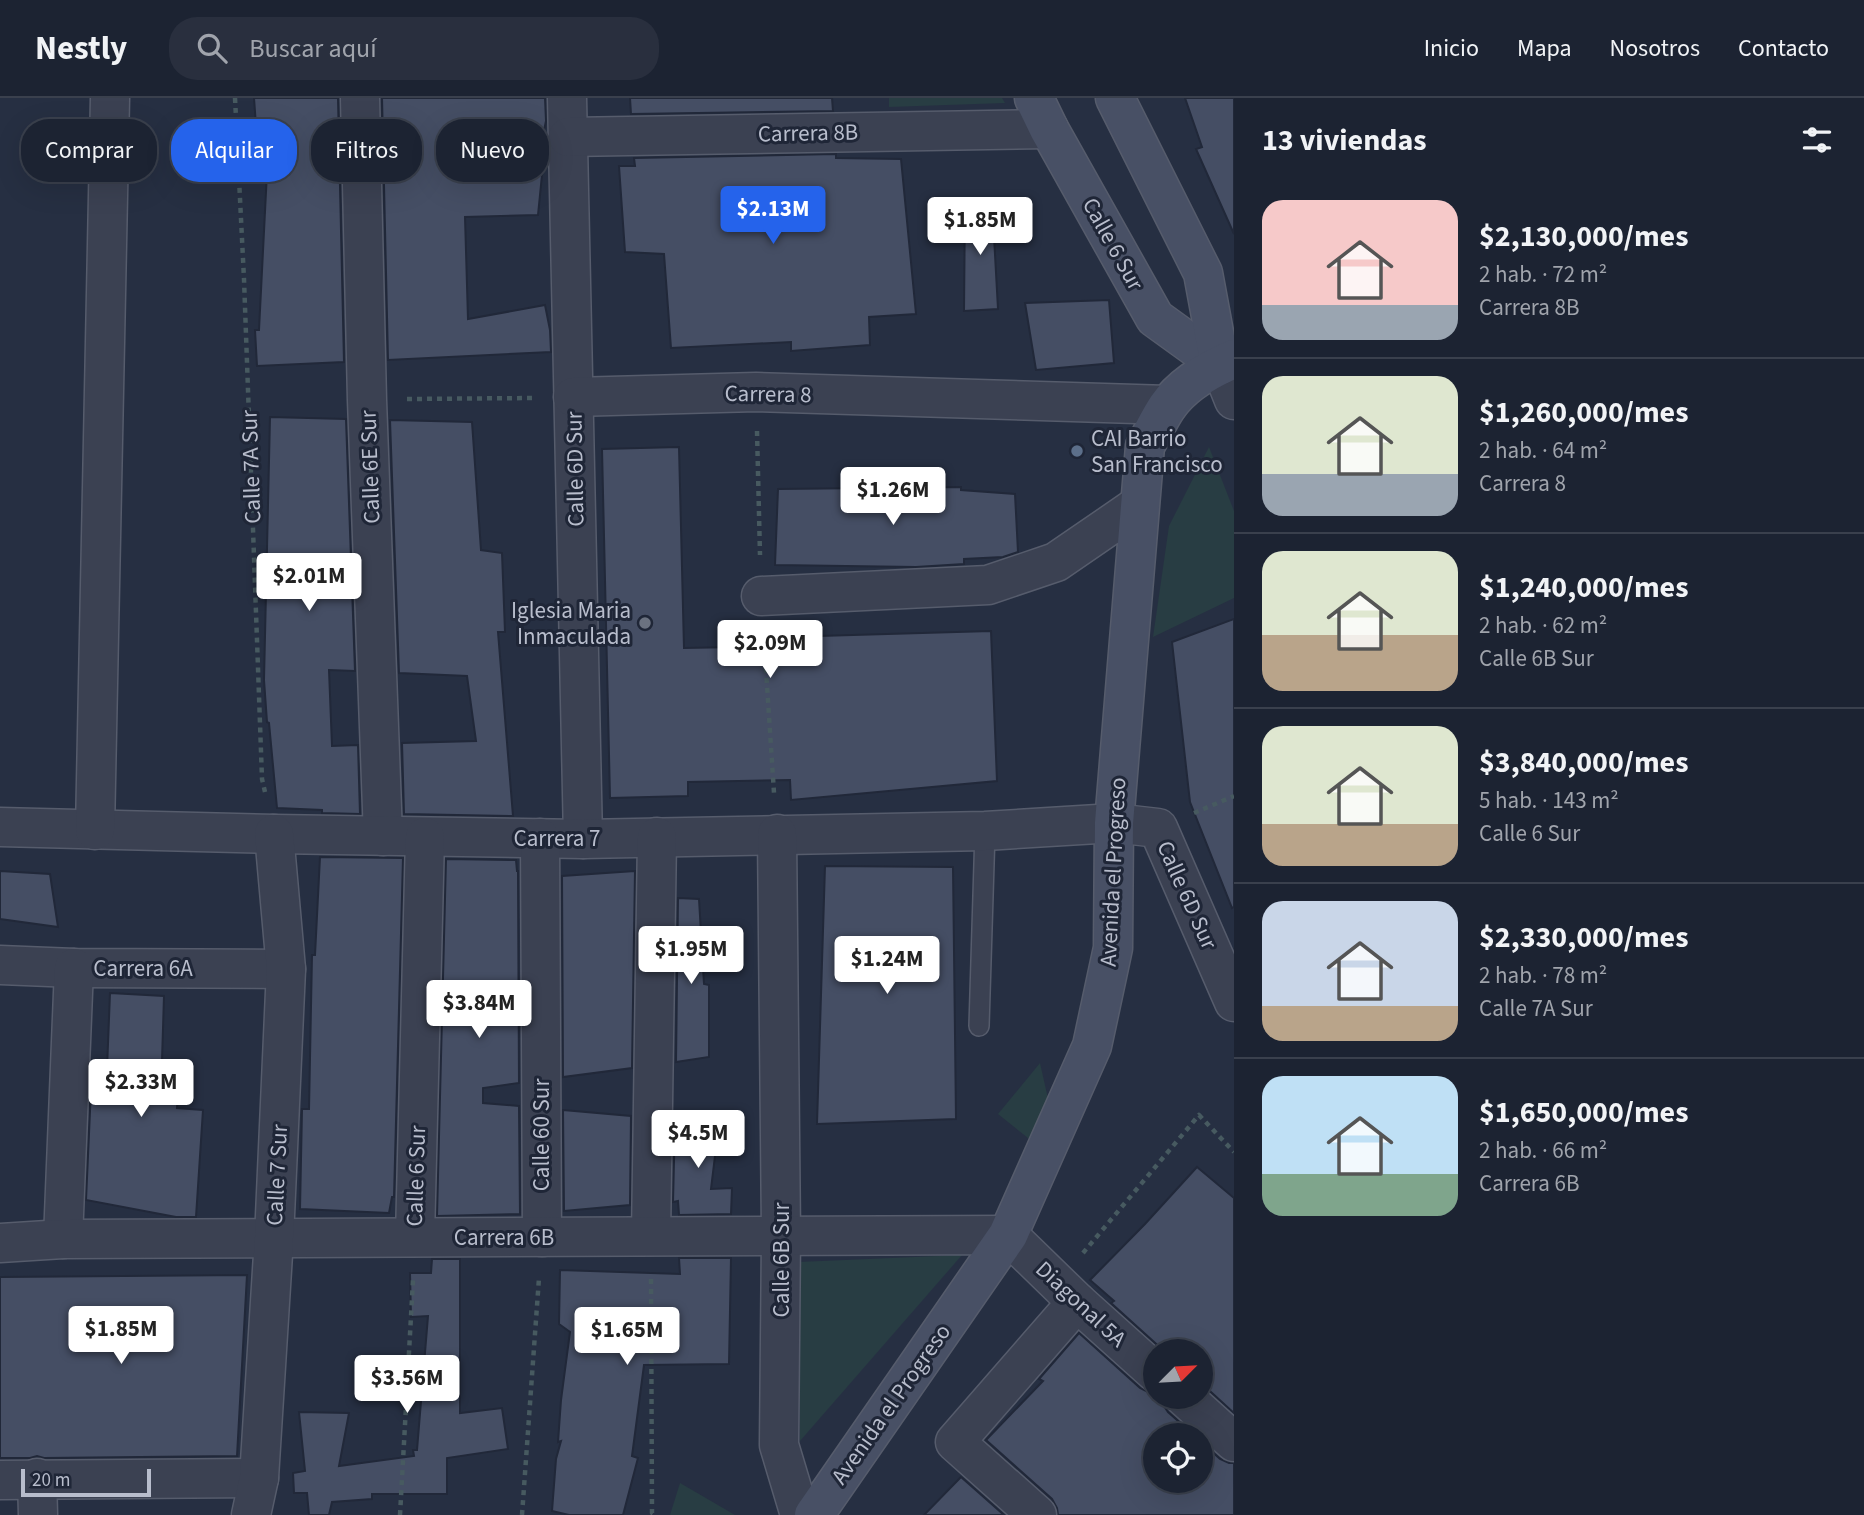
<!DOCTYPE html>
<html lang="es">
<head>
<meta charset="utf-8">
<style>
  body { margin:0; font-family:"Source Sans 3",sans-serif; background:#292f3e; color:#f1f3f6; height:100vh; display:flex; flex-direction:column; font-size:26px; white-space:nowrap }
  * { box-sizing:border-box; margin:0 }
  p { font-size:23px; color:#a0a4ac }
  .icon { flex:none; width:38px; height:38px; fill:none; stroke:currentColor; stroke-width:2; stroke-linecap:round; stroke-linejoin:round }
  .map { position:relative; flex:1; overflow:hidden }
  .sheet { display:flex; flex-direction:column; background:#1c2332; width:630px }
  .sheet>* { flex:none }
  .banner { position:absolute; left:21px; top:21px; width:665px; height:63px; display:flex; gap:14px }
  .needle { width:46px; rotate:66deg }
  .tools { position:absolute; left:1143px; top:1241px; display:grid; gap:14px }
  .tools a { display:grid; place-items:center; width:70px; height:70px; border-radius:50%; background:#1c2332; box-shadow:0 7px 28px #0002,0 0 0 2px #3a404d; font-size:35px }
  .scale { position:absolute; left:21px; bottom:18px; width:130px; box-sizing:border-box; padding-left:7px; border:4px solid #b8bdcc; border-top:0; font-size:19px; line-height:24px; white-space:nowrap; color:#b8bdcc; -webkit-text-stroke:5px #1f2637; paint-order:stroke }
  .price { position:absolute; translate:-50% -60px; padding:0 16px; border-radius:7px; background:#fff; color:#222; font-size:23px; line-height:46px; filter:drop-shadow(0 2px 4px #0008) }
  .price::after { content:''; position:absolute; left:50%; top:42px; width:21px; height:16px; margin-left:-10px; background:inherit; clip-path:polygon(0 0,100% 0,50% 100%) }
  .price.current { background:#2563eb; color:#fff }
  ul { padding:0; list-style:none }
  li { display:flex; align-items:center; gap:21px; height:175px; padding:0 28px }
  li+li { border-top:2px solid #3a404d }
  li span { display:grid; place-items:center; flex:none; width:196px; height:140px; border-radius:21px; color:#555 }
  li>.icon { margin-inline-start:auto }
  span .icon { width:84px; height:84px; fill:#fffc; stroke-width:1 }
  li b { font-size:30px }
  h2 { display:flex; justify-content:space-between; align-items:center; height:84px; padding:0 28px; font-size:30px }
  .tag { padding:0 24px; border-radius:28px; background:#1c2332; box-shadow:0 7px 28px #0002,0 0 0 2px #3a404d; font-size:24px; line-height:63px }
  .tag.current { background:#2563eb; color:#fff }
  header { display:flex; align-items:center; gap:42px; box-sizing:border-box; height:98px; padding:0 35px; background:#1c2332; border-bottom:2px solid #3a404d }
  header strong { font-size:33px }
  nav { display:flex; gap:38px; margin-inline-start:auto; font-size:24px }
  .search { width:490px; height:63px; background:#292f3e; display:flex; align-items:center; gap:18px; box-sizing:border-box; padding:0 24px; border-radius:28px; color:#a0a4ac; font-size:26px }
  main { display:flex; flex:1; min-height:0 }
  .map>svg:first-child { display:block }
  .green { fill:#283d43 }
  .building { fill:#454e64; stroke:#212839; stroke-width:2 }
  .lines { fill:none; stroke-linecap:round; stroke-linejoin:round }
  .lane-casing { stroke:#565c6c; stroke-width:22 }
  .street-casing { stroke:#565c6c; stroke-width:41 }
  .secondary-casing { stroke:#565c6c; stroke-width:41 }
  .path { stroke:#475a60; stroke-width:4.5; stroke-dasharray:5 5; stroke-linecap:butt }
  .lane { stroke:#3b4152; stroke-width:19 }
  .street { stroke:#3b4152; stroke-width:38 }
  .secondary { stroke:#485065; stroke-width:38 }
  .service-dot { fill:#5c6f8a; stroke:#1f2637; stroke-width:2.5 }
  .worship-dot { fill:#6b7280; stroke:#1f2637; stroke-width:2.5 }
  .labels { text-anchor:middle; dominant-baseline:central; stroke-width:6; stroke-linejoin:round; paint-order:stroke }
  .street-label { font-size:23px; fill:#b8bdcc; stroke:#1f2637 }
  .poi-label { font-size:23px; fill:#b8bdcc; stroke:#1f2637; text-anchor:start }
</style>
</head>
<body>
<header>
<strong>Nestly</strong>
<div class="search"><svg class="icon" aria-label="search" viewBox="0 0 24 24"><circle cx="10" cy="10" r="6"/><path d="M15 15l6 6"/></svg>Buscar aquí</div>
<nav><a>Inicio</a><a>Mapa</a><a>Nosotros</a><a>Contacto</a></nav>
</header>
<main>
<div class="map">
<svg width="1234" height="1417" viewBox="0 0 1234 1417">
  <rect width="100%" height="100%" fill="#262f42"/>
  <g class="green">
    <polygon points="889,0 1002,0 1005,5 889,9"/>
    <polygon points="1209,349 1234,413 1234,500 1153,539 1169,428"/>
    <polygon points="1040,965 1049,1005 1033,1044 998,1016"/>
    <polygon points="962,1157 800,1343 798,1164"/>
    <polygon points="680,1385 735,1417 670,1417"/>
  </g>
  <g class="building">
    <polygon points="254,0 338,0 344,264 257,268 255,232 259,232 268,54 258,55"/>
    <polygon points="382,0 545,0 546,23 541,47 545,47 538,117 465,119 468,221 545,207 550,232 551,254 388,262"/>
    <polygon points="630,0 832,0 833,13 631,16"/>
    <polygon points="1185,0 1234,0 1234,136 1196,51 1202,49"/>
    <polygon points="836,56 836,60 901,61 916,216 869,219 870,247 791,253 791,244 671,250 664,156 625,154 619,68 635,68 634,60"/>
    <polygon points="965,102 992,102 998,211 964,213"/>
    <polygon points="1109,202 1114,265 1036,272 1025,205"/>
    <polygon points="270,319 346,321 355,573 329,572 332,648 358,647 360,716 322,715 322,712 277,710 269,625 267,624 264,582"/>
    <polygon points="390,322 472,324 481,452 502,455 505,534 498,534 513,718 404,716 402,645 476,643 467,578 399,575"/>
    <polygon points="679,349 684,550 784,548 784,539 991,533 997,683 791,702 790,682 688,684 688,698 610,700 602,351"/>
    <polygon points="961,389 961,392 1015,396 1018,454 1003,459 964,461 964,466 916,469 775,467 778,391"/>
    <polygon points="1234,521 1234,809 1232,810 1190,704 1172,544"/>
    <polygon points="320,759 403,760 394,1099 392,1099 389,1115 300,1111 302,1011 309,1011 312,857 315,857"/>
    <polygon points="446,761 516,762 517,773 518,773 519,985 483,990 483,1005 519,1008 520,1116 437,1118"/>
    <polygon points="825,768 953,769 956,1021 817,1026"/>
    <polygon points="0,773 50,776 58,829 0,821"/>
    <polygon points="635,773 632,970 563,979 562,778"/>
    <polygon points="678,800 699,801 704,886 709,887 709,959 676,964"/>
    <polygon points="110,895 164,898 162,963 180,966 177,1010 203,1012 196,1119 176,1119 86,1102 92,969 107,971"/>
    <polygon points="563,1012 631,1018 630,1107 564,1113"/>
    <polygon points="675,1021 719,1025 711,1091 732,1090 731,1116 679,1117 678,1103 673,1104"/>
    <polygon points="1197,1069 1234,1100 1234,1315 1200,1284 1200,1253 1164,1253 1111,1205 1114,1203 1090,1182 1145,1126"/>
    <polygon points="679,1160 731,1160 729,1266 644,1267 632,1358 638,1360 623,1417 569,1417 552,1413 556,1361 561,1343 558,1344 561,1302 570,1234 559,1226 560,1172 680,1176"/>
    <polygon points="432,1161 460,1161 460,1315 502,1310 508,1351 447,1360 447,1396 372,1396 372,1401 332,1404 329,1417 309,1417 307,1395 294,1395 293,1375 305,1373 299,1314 349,1315 339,1368 414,1358 413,1352 417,1352 428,1218 411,1219 410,1175 431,1175"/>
    <polygon points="247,1177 237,1358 44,1360 37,1358 30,1360 0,1360 0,1179"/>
    <polygon points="1079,1235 1140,1290 1150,1295 1155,1295 1155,1298 1162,1298 1162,1305 1168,1314 1194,1337 1155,1337 1155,1382 1200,1382 1200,1343 1220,1361 1229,1365 1234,1365 1234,1417 1058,1417 1057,1410 1052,1401 986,1342 1043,1283 1039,1281"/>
    <polygon points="961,1379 1004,1417 924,1417"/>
  </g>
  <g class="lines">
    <g class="lane-casing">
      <polyline id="lane" points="979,928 985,733"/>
    </g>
    <g class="street-casing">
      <g id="street">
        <polyline points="360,0 367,302 383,738"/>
        <polyline points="567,0 583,741"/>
        <polyline points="568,39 1049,31"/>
        <polyline points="1220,267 1234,302"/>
        <polyline points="573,299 756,294 1168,307"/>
        <polyline points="761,498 988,487 1056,464 1139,407"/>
        <polyline points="0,729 274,736 583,741 985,733 1114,725 1158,730 1234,904"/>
        <polyline points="95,732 110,0"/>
        <polyline points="777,736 781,1137 779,1347 800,1417"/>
        <polyline points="540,740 542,1139"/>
        <polyline points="0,867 74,870 286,871"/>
        <polyline points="651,1138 657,739"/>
        <polyline points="415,1139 425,739"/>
        <polyline points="63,1141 74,870"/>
        <polyline points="0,1145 63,1141 1008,1137 1077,1204 1155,1274"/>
        <polyline points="1183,1298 1234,1344"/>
        <polyline points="37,1380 38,1417"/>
        <polyline points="0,1382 259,1380"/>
        <polyline points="251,1417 259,1380 274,1140 286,871 274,736"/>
        <polyline points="1037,1417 955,1344 1077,1204"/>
      </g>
    </g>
    <g class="secondary-casing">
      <g id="secondary">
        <polyline points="1034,0 1049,31 1155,220 1220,267"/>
        <polyline points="1115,0 1203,175 1220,267"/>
        <path d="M 814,1417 L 1008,1137 L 1092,948 L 1113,850 L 1114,725 L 1145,348 C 1152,336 1159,321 1167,309 C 1182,287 1210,271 1234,261"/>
      </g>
    </g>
    <g class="path">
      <polyline points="235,0 244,181 262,681 265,694"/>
      <polyline points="407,301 534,300"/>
      <polyline points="757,333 760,457"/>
      <polyline points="764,540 774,695"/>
      <polyline points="1194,715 1234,698"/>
      <polyline points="1083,1155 1199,1017 1234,1054"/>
      <polyline points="651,1181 652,1415 655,1417"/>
      <polyline points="400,1417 413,1182"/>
      <polyline points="522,1417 539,1180"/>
    </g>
    <use href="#lane" class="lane"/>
    <use href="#street" class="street"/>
    <use href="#secondary" class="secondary"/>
  </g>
  <circle class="service-dot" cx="1077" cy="353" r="7"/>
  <circle class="worship-dot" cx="645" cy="525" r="7"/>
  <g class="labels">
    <g class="street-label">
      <text transform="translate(808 35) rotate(-1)">Carrera 8B</text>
      <text transform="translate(1113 146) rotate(61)">Calle 6 Sur</text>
      <text transform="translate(768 296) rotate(1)">Carrera 8</text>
      <text transform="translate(251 369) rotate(-92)">Calle 7A Sur</text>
      <text transform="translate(370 369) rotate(-92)">Calle 6E Sur</text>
      <text transform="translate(575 371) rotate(-91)">Calle 6D Sur</text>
      <text x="557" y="740">Carrera 7</text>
      <text transform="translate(1113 774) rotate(-87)">Avenida el Progreso</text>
      <text transform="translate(1187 797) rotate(66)">Calle 6D Sur</text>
      <text x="143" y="870">Carrera 6A</text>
      <text transform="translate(541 1037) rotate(-90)">Calle 60 Sur</text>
      <text transform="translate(277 1077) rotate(-87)">Calle 7 Sur</text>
      <text transform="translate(416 1078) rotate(-88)">Calle 6 Sur</text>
      <text x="504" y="1139">Carrera 6B</text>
      <text transform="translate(781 1162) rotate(-90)">Calle 6B Sur</text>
      <text transform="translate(1081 1206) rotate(43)">Diagonal 5A</text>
      <text transform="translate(891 1306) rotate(-55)">Avenida el Progreso</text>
    </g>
    <g class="poi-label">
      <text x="1091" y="340">CAI Barrio<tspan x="1091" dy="26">San Francisco</tspan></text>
      <text x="631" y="512" text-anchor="end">Iglesia Maria<tspan x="631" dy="26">Inmaculada</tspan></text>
    </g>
  </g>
</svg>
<div class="tools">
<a><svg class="needle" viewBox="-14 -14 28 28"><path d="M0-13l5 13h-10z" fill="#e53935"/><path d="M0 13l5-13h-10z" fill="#a0a4ac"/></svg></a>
<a><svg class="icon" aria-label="locate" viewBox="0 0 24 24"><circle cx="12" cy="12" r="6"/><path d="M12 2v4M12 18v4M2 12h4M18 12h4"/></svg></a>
</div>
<div class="scale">20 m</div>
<b class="price current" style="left:773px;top:148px">$2.13M</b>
<b class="price" style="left:980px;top:159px">$1.85M</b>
<b class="price" style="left:893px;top:429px">$1.26M</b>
<b class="price" style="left:309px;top:515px">$2.01M</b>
<b class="price" style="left:770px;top:582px">$2.09M</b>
<b class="price" style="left:691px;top:888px">$1.95M</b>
<b class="price" style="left:887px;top:898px">$1.24M</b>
<b class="price" style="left:479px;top:942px">$3.84M</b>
<b class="price" style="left:141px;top:1021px">$2.33M</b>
<b class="price" style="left:698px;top:1072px">$4.5M</b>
<b class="price" style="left:121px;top:1268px">$1.85M</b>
<b class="price" style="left:627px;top:1269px">$1.65M</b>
<b class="price" style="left:407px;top:1317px">$3.56M</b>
<div class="banner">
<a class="tag">Comprar</a>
<a class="tag current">Alquilar</a>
<a class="tag">Filtros</a>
<a class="tag">Nuevo</a>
</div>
</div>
<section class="sheet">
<h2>13 viviendas<svg class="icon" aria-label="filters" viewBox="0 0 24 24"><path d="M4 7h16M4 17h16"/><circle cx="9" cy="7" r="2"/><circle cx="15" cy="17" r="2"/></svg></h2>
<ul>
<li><span style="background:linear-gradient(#f6c9c9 75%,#9aa5b1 0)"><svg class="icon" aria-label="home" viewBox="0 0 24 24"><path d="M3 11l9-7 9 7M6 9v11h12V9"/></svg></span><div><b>$2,130,000/mes</b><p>2 hab. · 72 m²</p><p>Carrera 8B</p></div></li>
<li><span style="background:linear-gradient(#dfe7d0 70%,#9aa5b1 0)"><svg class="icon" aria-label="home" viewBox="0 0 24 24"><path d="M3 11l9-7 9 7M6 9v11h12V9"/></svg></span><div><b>$1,260,000/mes</b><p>2 hab. · 64 m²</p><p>Carrera 8</p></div></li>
<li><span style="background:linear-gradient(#dfe7d0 60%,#b9a48a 0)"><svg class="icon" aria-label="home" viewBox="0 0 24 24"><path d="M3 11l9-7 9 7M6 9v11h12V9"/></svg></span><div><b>$1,240,000/mes</b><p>2 hab. · 62 m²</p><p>Calle 6B Sur</p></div></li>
<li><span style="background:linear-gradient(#dfe7d0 70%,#b9a48a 0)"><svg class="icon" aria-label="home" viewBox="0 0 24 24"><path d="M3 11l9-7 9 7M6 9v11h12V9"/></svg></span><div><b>$3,840,000/mes</b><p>5 hab. · 143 m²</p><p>Calle 6 Sur</p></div></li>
<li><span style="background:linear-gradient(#c9d6e8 75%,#b9a48a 0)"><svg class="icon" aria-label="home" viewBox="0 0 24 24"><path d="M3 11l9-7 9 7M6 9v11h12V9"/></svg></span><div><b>$2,330,000/mes</b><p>2 hab. · 78 m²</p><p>Calle 7A Sur</p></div></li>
<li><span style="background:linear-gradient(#bfe0f5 70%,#7fa58c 0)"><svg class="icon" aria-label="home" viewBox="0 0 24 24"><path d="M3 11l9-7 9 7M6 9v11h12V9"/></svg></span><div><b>$1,650,000/mes</b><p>2 hab. · 66 m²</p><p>Carrera 6B</p></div></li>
</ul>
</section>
</main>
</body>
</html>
